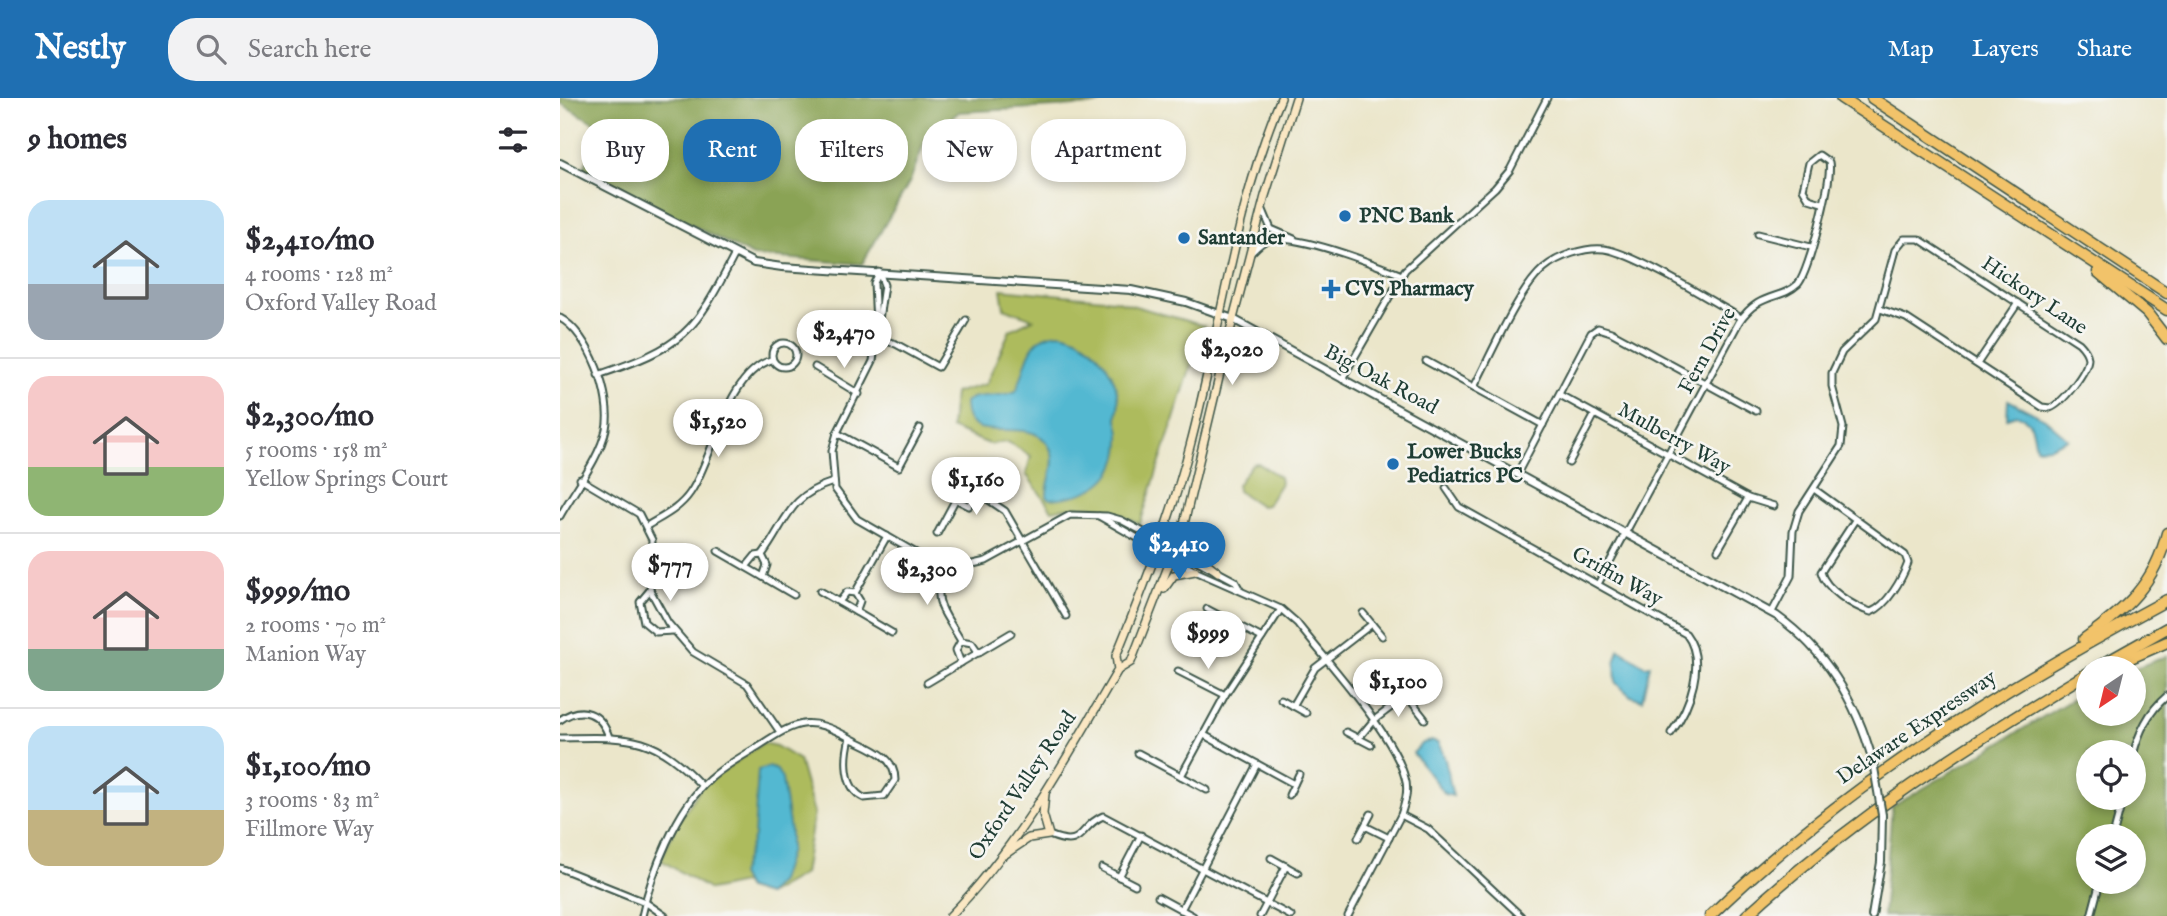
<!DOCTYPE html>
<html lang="en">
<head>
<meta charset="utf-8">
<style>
  body { margin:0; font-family:"IM FELL English",serif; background:#f2f2f3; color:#2b2b33; height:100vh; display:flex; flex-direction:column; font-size:26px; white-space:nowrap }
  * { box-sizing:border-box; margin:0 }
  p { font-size:23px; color:#7c7c81 }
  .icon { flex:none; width:38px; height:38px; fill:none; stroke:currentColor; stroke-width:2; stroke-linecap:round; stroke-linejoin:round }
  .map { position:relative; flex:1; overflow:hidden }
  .panel { display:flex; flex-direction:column; background:#fff; width:560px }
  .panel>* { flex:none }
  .banner { position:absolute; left:21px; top:21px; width:665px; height:63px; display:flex; gap:14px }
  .needle { width:46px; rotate:215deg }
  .controls { position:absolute; left:1516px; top:558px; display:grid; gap:14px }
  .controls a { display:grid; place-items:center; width:70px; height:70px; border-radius:50%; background:#fff; box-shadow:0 4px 10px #0003; font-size:35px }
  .price { position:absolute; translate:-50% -60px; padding:0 16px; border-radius:24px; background:#fff; color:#222; font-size:23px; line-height:46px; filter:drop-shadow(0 2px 4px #0008) }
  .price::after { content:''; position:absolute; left:50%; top:42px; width:21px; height:16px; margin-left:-10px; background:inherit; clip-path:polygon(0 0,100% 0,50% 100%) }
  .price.selected { background:#1f6fb2; color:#fff }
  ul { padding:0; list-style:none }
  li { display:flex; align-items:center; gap:21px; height:175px; padding:0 28px }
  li+li { border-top:2px solid #e1e1e2 }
  li span { display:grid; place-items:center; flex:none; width:196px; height:140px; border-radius:21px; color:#555 }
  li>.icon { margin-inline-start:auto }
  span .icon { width:84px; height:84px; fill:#fffc; stroke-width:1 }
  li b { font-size:30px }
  h2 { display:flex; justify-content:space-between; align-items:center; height:84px; padding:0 28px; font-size:30px }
  .tag { padding:0 24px; border-radius:28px; background:#fff; box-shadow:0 4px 10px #0003; font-size:24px; line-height:63px }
  .tag.selected { background:#1f6fb2; color:#fff }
  header { display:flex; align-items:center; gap:42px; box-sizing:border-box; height:98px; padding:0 35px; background:#1f6fb2; color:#fff }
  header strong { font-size:33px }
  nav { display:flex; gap:38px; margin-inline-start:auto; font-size:24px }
  .search { width:490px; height:63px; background:#f2f2f3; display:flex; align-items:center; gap:18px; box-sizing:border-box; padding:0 24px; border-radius:28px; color:#7c7c81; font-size:26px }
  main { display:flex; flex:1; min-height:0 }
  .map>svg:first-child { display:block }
  .green { fill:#adbb5d; stroke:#667c48; stroke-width:2 }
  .forest { fill:#8aa354; stroke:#547044; stroke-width:2; fill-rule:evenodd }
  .water { fill:#53b8d1; stroke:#397a82; stroke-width:2 }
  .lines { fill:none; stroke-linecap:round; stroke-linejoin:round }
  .minor-casing { stroke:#3e564a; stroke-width:9 }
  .tertiary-casing { stroke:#3e564a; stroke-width:10 }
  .secondary-casing { stroke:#3e564a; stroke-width:10 }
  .motorway-casing { stroke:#3e564a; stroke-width:13 }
  .minor { stroke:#fff; stroke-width:5 }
  .tertiary { stroke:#fff; stroke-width:6 }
  .secondary { stroke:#fae7c3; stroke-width:7 }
  .motorway { stroke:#f2c36a; stroke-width:10 }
  .tertiary-bridge-casing { stroke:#3e564a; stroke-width:10; stroke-linecap:butt }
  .tertiary-bridge { stroke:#fff; stroke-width:6 }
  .poi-dot { fill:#1f6fb2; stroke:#f6f6f2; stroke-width:2.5 }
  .labels { text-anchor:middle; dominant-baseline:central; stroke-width:5; stroke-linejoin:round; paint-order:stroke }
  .poi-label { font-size:21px; font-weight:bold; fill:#1f3d34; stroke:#f6f6f2; text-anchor:start }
  .street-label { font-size:21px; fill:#1f3d34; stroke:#f6f6f2 }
</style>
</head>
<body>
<header>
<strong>Nestly</strong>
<div class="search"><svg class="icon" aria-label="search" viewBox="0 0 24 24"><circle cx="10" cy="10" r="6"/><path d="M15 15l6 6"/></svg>Search here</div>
<nav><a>Map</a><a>Layers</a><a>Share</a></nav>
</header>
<main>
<section class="panel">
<h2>9 homes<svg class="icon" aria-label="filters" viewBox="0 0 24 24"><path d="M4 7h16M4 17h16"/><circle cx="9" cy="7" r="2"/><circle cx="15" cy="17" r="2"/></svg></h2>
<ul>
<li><span style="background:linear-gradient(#bfe0f5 60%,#9aa5b1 0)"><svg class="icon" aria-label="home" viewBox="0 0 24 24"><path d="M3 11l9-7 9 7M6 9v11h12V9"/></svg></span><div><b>$2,410/mo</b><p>4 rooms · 128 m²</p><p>Oxford Valley Road</p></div></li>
<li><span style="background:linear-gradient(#f6c9c9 65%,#8fb573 0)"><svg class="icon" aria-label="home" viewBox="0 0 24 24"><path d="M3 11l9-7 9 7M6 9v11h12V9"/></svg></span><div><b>$2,300/mo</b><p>5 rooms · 158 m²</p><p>Yellow Springs Court</p></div></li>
<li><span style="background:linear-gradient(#f6c9c9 70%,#7fa58c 0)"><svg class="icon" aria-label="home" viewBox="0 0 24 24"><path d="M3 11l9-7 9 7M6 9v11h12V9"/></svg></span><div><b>$999/mo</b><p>2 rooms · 70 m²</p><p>Manion Way</p></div></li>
<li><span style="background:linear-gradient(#bfe0f5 60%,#c2b280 0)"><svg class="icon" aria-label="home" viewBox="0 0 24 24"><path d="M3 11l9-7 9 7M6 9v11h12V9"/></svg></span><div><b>$1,100/mo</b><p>3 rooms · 83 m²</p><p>Fillmore Way</p></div></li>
</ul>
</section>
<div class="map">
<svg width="1607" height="818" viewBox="0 0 1607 818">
  <rect width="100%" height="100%" fill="#f6f6f2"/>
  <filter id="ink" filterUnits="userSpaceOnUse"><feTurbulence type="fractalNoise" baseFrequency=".0143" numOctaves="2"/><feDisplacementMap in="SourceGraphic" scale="14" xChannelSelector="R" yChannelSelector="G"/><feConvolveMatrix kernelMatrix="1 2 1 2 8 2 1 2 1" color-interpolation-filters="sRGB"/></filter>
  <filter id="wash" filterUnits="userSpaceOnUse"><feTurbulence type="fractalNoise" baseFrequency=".00686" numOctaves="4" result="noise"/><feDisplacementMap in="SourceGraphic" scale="28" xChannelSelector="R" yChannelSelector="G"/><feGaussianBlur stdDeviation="1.57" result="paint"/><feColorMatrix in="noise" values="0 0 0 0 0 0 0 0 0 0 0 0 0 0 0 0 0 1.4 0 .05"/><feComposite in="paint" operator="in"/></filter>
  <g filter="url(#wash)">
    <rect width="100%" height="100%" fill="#ebe6ca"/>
    <g class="green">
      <path d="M 441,191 L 554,202 L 644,228 L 580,426 C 540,407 535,404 492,412 L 466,376 L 471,358 L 448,344 L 429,346 L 391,330 L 394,295 L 426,286 L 450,232 L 473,221 L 444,210 Z"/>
      <polygon points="698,365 720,379 721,385 707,407 701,408 678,393 677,387 692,366"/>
      <polygon points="203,645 216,648 239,662 254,715 244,776 207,797 187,791 183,785 150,792 101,762 116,727 142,688"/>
    </g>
    <g class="forest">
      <polygon points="0,0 554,0 534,7 399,14 366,40 350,83 302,166 193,158 22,72 45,31 0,5"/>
      <path d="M 1607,558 L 1607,818 L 1323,818 L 1332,709 L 1528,592 L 1528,616 L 1573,616 L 1573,571 ZM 1528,654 L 1573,654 L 1573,700 L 1528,700 ZM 1528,738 L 1573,738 L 1573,784 L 1528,784 Z"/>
    </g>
    <g class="water">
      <path d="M 499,235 C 529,238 554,269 558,298 C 560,306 557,312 557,320 C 557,325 560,330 560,336 C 562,383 532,398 490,401 L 487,399 C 486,385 496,368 492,355 C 476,307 404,359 405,304 C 417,294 439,301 456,293 C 468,269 465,237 499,235 Z"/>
      <path d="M 1448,302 L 1485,321 L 1508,341 L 1490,349 L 1476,350 C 1472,334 1476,323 1456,317 L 1447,320 Z"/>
      <polygon points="1059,551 1085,568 1090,567 1082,602 1071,598 1056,585 1055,565"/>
      <path d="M 872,643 L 878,645 C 888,662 888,681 893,698 L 885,696 L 853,655 L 863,645 Z"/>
      <polygon points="209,669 217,672 222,681 230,733 230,752 220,783 207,797 187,791 180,777 194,738 198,672"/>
    </g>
  </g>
  <g filter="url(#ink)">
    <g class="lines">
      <g class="minor-casing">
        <g id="minor">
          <polyline points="703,112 711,131 734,141"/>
          <polyline points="1198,136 1251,149"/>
          <path d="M 691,155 C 696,150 701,144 708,142 C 737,135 814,166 842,177"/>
          <polyline points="319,174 324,187 313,263 277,335 272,353 275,391 297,421 368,462 395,470 426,463 510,417 547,418 561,422 675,483 680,492"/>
          <path d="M 0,220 C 29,235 53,299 46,331 C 40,360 15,391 0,418"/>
          <polyline points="316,226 314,185 319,175"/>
          <polyline points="316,240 336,246 378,269 406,222"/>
          <circle cx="224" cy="257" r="12"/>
          <polyline points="866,263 983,327"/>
          <polyline points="1417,266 1458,205"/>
          <polyline points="255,269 299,296"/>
          <path d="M 38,277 C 124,248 134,236 175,156"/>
          <polyline points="782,281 845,172 935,90 950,72 987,0"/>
          <path d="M 914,289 C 931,257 958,192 984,170 C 998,158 1025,149 1044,151 C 1074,155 1152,203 1181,220"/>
          <polyline points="1000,297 1188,400 1214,408"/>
          <polyline points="277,335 339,369 360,330"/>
          <polyline points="1009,365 1035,316"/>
          <polyline points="957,376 1031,235 1038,230 1051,234 1196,313"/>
          <polyline points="20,381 79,416 92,442 90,492 108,525 133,554 187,586 220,634"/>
          <path d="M 886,390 L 899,409 L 1126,536 C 1147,563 1130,610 1111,635"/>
          <path d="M 1254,391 L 1345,457 L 1348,465 C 1342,481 1327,508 1311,514 C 1294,509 1265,491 1261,474 L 1295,422"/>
          <polyline points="395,401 409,408 417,394"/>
          <path d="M 539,418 L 635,473 L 721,511 L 737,525 C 767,564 834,636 845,680 C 849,692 845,705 841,717 L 788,818"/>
          <path d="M 87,428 C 103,418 119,411 130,395 C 154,361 165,277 211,262"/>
          <polyline points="377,436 400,393 408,388 445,413 506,518"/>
          <polyline points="1158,452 1188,400"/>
          <polyline points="158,453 234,497"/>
          <path d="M 202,457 C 227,423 228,398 273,384"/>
          <path d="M 384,468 C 372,506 382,510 401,543"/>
          <polyline points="186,469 195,458 202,457 207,467 203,479"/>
          <path d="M 1038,486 L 1179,224 C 1200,193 1220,203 1238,186 C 1249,174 1273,80 1269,64 L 1259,57 L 1249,65 L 1243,91 L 1249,101 L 1262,105"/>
          <polyline points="90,492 80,504 84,524 96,534 113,533"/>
          <polyline points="260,493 332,535"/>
          <polyline points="295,495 327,438"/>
          <polyline points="279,504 287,494 295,495 300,503 296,514"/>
          <polyline points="647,511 702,540"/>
          <path d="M 1212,514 L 1231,478 L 1233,433 L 1239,413 L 1281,348 L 1283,329 L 1272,288 L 1272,275 L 1282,254 L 1316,221 L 1335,152 L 1344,141 L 1359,141 L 1519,245 C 1524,250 1527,254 1528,260 C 1528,273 1502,306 1490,310 L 1482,309 L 1346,220 L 1320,211"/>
          <polyline points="803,515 822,538"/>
          <polyline points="401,565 396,552 401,543 412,545 419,555"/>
          <polyline points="618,573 665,597"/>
          <polyline points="828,574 865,621"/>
          <polyline points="367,585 451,535"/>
          <polyline points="721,601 746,615"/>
          <polyline points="733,608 755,570 812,526"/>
          <path d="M 0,622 C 22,606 41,615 49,639"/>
          <polyline points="786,634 811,647"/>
          <polyline points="644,637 734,686"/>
          <path d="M 0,640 C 69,639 92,635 142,688"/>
          <path d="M 290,640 C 309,650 335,657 335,682 L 324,698 L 304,700 C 283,690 285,659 290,640 Z"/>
          <polyline points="798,641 813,623 846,598"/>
          <polyline points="578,655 647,692"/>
          <path d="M 1573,657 C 1579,634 1588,614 1607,598"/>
          <polyline points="621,678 665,597 721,511"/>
          <polyline points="729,697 739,676"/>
          <polyline points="841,717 868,731 961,818"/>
          <polyline points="805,728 829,740"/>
          <path d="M 489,737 C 526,752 517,729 543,718 L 731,818"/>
          <polyline points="1553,738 1563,700"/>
          <polyline points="798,740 811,716"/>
          <polyline points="711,760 738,775"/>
          <polyline points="0,770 85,804 105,818"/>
          <polyline points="542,770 575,787"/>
          <polyline points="559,779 581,737"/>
          <polyline points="598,799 633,818"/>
          <polyline points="621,812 697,666"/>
          <path d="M 82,818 C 91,775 117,710 150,681 C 163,669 179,660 194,651 C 235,625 245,615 290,640"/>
          <polyline points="700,818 726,768"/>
          <polyline points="1531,818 1540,784"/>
        </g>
      </g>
      <g class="tertiary-casing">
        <g id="tertiary">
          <path d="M 0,65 L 194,165 L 222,169 L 571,192 L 626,204 L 673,221 L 1217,518 C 1267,554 1297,605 1313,664"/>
          <polyline points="1312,818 1321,764 1322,717"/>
        </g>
      </g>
      <g class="secondary-casing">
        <g id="secondary">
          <polyline points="624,434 631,453 658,474"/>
          <polyline points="581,443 593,464"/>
          <polyline points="604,491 614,477 635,473"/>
          <path d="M 558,572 L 556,558 C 584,489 611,420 630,348 C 661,232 674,111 721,0"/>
          <polyline points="444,757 469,740 489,737 483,716 485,696"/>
          <path d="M 390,818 C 460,747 508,657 558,572 L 571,564 L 623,430 L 673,221 L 705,98 L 736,0"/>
        </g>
      </g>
      <g class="motorway-casing">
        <g id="motorway">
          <polyline points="1281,0 1607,212"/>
          <polyline points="1312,0 1607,195"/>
          <polyline points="1538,174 1587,215 1607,241"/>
          <path d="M 1524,541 C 1565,512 1595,486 1607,435"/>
          <polyline points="1536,570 1607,530"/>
          <polyline points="1548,570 1607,544"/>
          <path d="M 1150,818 C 1284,687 1443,590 1607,502"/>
          <path d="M 1186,818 C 1290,722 1407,647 1528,575"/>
        </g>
      </g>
      <use href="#minor" class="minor"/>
      <use href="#tertiary" class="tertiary"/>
      <use href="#secondary" class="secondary"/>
      <use href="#motorway" class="motorway"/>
      <g class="tertiary-bridge-casing">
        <polyline id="tertiary-bridge" points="1313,664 1322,717"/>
      </g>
      <use href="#tertiary-bridge" class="tertiary-bridge"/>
    </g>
  </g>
  <g class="poi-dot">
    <circle cx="785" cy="118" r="7"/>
    <circle cx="624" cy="140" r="7"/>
    <path d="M767.5 180.5h7v7h7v7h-7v7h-7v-7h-7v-7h7z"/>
    <circle cx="833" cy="366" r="7"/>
  </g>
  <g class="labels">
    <g class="poi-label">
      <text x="799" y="118">PNC Bank</text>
      <text x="638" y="140">Santander</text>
      <text x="785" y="191">CVS Pharmacy</text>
      <text x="847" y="354">Lower Bucks<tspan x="847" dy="24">Pediatrics PC</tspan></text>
    </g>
    <g class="street-label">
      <text transform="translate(1474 198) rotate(34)">Hickory Lane</text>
      <text transform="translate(1148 253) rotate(-61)">Fern Drive</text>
      <text transform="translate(821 282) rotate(28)">Big Oak Road</text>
      <text transform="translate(1114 341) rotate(29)">Mulberry Way</text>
      <text transform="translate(1057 479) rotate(29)">Griffin Way</text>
      <text transform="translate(1357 630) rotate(-34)">Delaware Expressway</text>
      <text transform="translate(463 688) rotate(-56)">Oxford Valley Road</text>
    </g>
  </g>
</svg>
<div class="controls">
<a><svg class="needle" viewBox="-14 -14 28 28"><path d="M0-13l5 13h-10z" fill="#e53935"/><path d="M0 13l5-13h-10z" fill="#7c7c81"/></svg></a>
<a><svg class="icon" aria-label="locate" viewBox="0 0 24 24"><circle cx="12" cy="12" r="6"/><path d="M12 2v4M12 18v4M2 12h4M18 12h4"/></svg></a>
<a><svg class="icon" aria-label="layers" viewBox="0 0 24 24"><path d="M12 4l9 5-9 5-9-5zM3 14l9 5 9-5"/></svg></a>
</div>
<b class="price" style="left:284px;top:272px">$2,470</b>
<b class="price" style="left:672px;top:289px">$2,020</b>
<b class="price" style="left:158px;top:361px">$1,520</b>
<b class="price" style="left:416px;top:419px">$1,160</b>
<b class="price selected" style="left:619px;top:484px">$2,410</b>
<b class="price" style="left:110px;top:505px">$777</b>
<b class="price" style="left:367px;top:509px">$2,300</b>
<b class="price" style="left:648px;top:573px">$999</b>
<b class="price" style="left:838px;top:621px">$1,100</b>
<div class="banner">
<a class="tag">Buy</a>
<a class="tag selected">Rent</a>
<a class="tag">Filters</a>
<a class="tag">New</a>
<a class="tag">Apartment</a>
</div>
</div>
</main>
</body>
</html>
